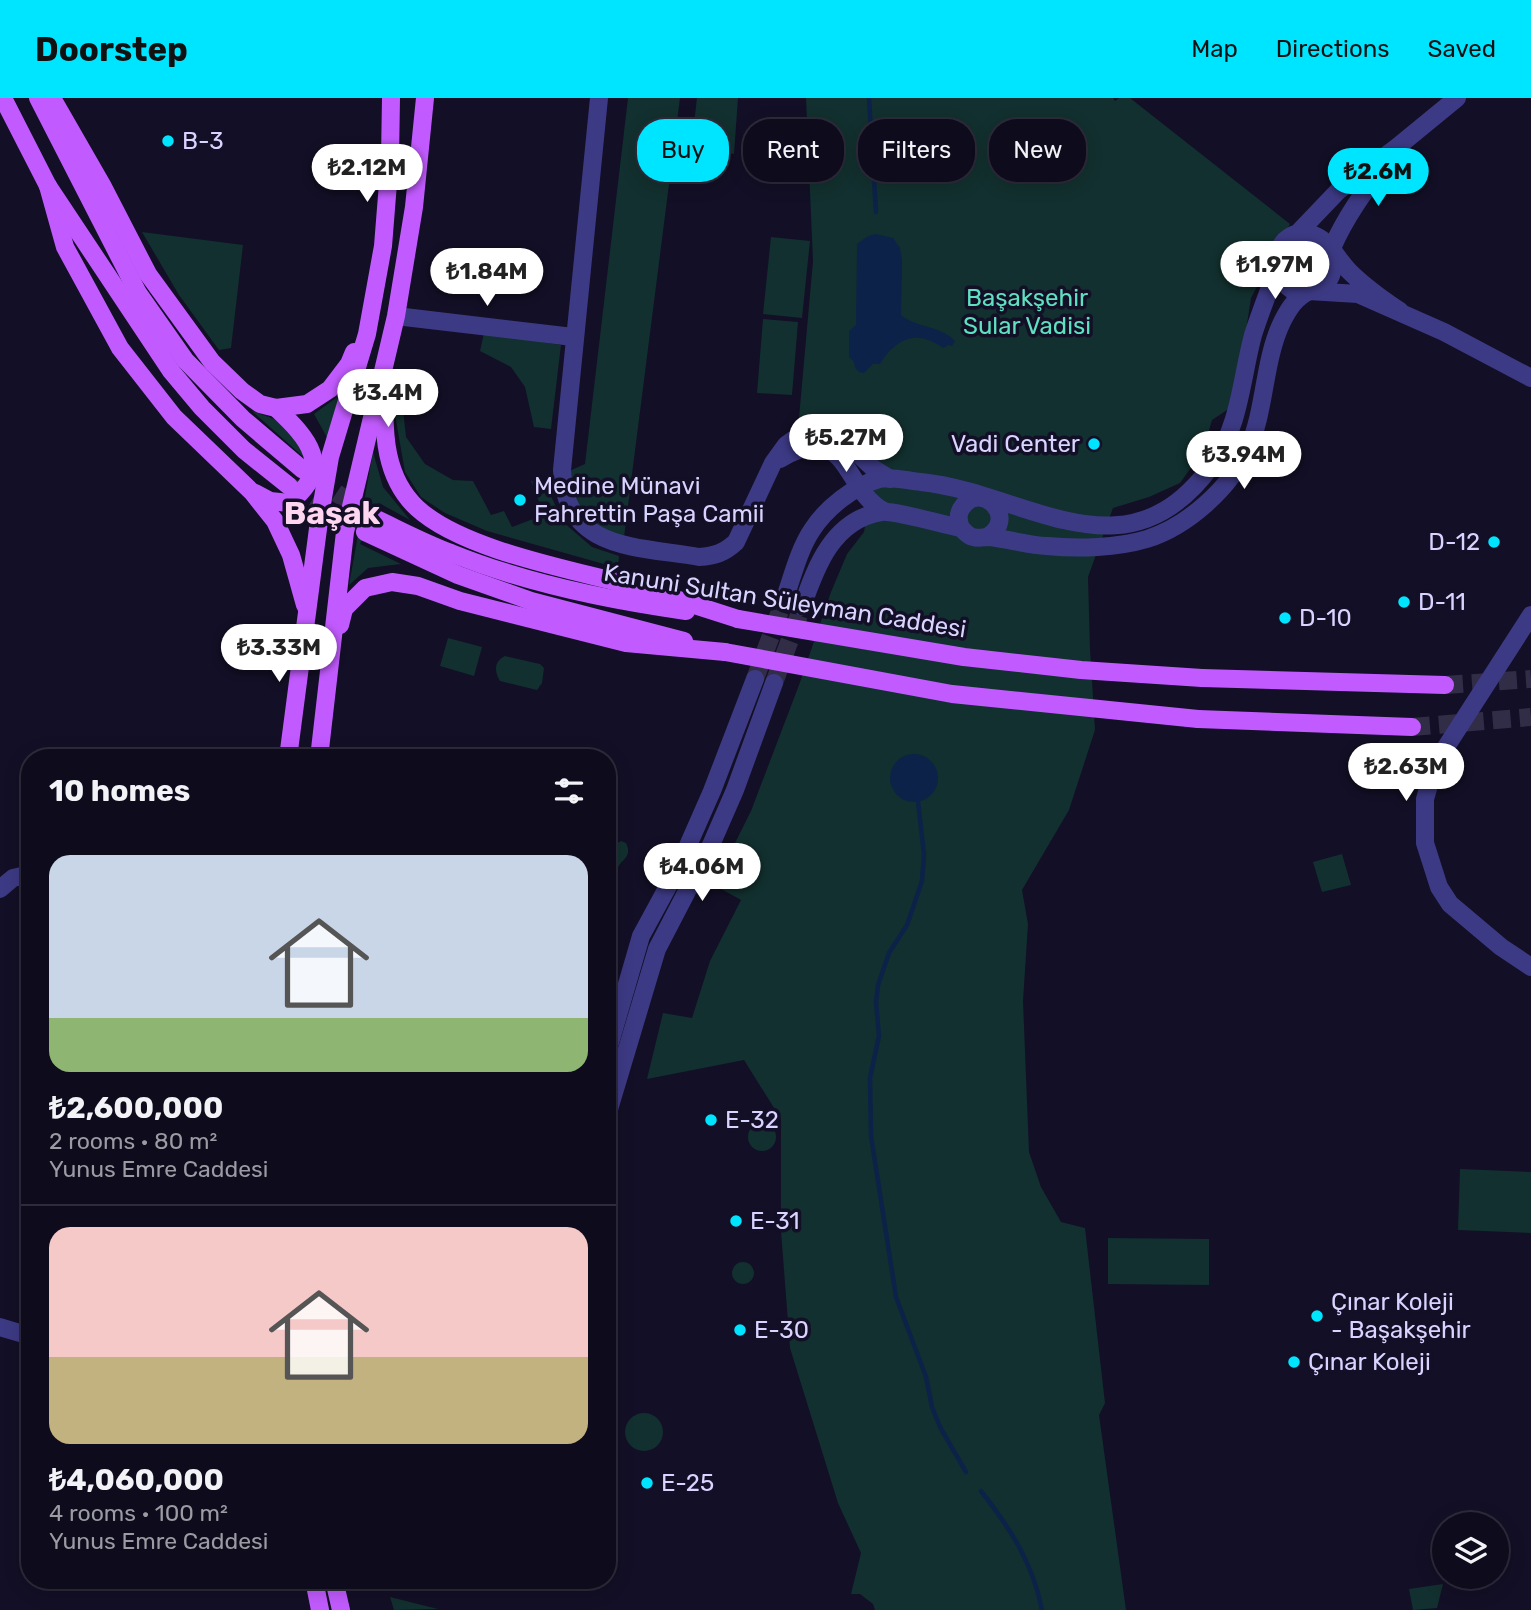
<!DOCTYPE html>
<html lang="en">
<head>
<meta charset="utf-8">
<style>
  body { margin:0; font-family:Rubik,sans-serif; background:#1c1929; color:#f1f3f6; height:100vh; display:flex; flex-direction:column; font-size:26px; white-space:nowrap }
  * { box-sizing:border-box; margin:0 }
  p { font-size:23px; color:#9b9ba3 }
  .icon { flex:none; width:38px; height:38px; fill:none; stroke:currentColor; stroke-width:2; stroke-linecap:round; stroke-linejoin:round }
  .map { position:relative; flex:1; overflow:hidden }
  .panel { position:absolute; left:21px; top:651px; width:595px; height:840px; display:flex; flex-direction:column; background:#0e0b1c; border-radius:28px; box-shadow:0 4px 18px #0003,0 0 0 2px #2e2b3b }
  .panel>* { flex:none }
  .hud { position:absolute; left:637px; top:21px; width:665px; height:63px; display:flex; gap:14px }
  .buttons { position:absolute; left:1432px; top:1414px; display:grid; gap:14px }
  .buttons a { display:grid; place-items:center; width:77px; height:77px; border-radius:50%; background:#0e0b1c; box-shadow:0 4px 18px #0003,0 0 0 2px #2e2b3b; font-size:35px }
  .price { position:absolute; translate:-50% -60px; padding:0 16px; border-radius:24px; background:#fff; color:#222; font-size:23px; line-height:46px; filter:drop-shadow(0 2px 4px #0008) }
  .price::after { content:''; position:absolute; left:50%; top:42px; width:21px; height:16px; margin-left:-10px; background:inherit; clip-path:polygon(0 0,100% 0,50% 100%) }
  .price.selected { background:#00e5ff; color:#111 }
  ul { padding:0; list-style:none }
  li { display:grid; align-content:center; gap:14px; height:371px; padding:0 28px }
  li+li { border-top:2px solid #2e2b3b }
  li span { display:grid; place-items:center; height:217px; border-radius:21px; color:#555 }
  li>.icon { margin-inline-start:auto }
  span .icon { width:126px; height:126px; fill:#fffc; stroke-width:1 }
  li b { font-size:30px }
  h2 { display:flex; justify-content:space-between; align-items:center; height:84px; padding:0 28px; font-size:30px }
  .chip { padding:0 24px; border-radius:28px; background:#0e0b1c; box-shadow:0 4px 18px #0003,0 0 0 2px #2e2b3b; font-size:24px; line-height:63px }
  .chip.selected { background:#00e5ff; color:#111 }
  header { display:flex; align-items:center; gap:42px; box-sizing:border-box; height:98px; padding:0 35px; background:#00e5ff; color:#111 }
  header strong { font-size:33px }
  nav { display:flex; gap:38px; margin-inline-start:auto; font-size:24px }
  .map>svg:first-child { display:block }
  .green { fill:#12302f }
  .water { fill:#0c2248 }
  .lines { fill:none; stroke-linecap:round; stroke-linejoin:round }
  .stream { stroke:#0c2248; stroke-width:4.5 }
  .minor-tunnel { stroke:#312d47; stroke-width:18; stroke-dasharray:18 9; stroke-linecap:butt }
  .major-tunnel { stroke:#312d47; stroke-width:18; stroke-dasharray:18 9; stroke-linecap:butt }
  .minor { stroke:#3d3a85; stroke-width:18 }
  .major { stroke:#c25bff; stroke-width:18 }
  .major-bridge { stroke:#c25bff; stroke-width:18 }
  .poi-dot { fill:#00e5ff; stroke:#130f26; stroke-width:2.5 }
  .labels { text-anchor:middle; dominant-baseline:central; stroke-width:7; stroke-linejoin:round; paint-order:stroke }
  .poi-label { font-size:24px; fill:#d9d4ff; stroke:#130f26; text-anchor:start }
  .park-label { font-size:24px; fill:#5fe0c0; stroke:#130f26 }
  .street-label { font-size:24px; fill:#d9d4ff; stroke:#130f26 }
  .district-label { font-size:32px; font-weight:bold; fill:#ffd6f0; stroke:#130f26 }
</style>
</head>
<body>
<header>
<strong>Doorstep</strong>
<nav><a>Map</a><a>Directions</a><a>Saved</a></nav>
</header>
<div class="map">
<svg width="1531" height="1512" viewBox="0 0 1531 1512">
  <rect width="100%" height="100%" fill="#130f26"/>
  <g class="green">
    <polygon points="628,0 680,0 624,439 594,429 567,390 569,373 585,366"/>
    <polygon points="697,0 738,0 734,56 691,51"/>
    <polygon points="806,0 1113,0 1115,3 1119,0 1130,0 1290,126 1251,200 1243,252 1230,310 1212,322 1203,353 1180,385 1149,399 1113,410 1088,479 1090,551 1095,632 1069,712 1022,792 1028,826 1023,903 1029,1054 1041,1089 1061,1124 1085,1130 1105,1305 1099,1317 1126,1512 875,1512 873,1506 860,1496 851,1496 861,1455 838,1405 790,1250 781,1133 781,1021 744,962 647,981 663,915 692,920 710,863 741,802 714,787 751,713 799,587 831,494 847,456 864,434 871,392 880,369 798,331 813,163"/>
    <polygon points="142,134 243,147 231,250 219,252 179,197"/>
    <polygon points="771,139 810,143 802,220 763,216"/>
    <polygon points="763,221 798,224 792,297 757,295"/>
    <polygon points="484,235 561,247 551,331 534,329 525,289 511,269 480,253"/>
    <polygon points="340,297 329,343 314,316"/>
    <polygon points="394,311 403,311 406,339 425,366 453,382 473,383 491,417 504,413 512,429 544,417 531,383 544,383 563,424 592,449 619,458 618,470 487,433 445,415 421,399 405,374"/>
    <path d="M 252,313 C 286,325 299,327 309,364 Z"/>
    <polygon points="373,354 383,389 410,422 379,405 360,446 401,466 368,470 349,487"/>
    <polygon points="448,540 482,549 474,578 440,568"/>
    <path d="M 505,558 L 540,566 L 544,570 L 542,585 L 537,592 L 500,583 C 494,573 494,563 505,558 Z"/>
    <path d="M 621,743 L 626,745 C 633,760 621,760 617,772 C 616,776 616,780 615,784 L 607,788 L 610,749 Z"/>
    <polygon points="1342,756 1351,787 1322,794 1313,764"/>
    <circle cx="762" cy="1039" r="14"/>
    <polygon points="1460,1071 1531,1074 1531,1135 1458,1132"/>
    <polygon points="1108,1140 1209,1141 1209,1187 1108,1186"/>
    <circle cx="743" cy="1175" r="11"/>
    <circle cx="644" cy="1334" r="19"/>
    <polygon points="1443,1486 1437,1510 1413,1512 1409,1491"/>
    <polygon points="390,1499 438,1511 394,1512"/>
  </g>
  <g class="water">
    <path d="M 876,136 L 893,140 L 900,150 L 902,162 L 901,217 C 918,231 938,226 955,243 L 952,248 L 948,247 L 943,250 C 917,231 896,240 880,266 L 873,266 L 864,275 L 859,274 L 855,270 L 854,264 L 849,259 L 849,233 L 856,227 L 857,146 L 868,138 Z"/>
    <circle cx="914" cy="680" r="24"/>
  </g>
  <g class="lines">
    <g class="stream">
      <polyline points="869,0 876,114"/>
      <polyline points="918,704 924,756 922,783 907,827 889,855 878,887 876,904 879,938 870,980 871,1038 896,1199 926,1279 932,1309 940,1329 966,1374"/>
      <path d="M 981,1393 C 1010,1430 1033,1465 1042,1512"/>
    </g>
    <g class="minor-tunnel">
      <polyline points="755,581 783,505"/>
      <polyline points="774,585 802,509"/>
    </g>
    <g class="major-tunnel">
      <polyline points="314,380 372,419"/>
      <polyline points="289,388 358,430"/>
      <polyline points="1445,587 1531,581"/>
      <polyline points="1412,629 1531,619"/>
    </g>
    <g class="minor">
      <path d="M 599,0 L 562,372 C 565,453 637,448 699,459 C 715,458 724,455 736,444 L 773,365 L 786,347 L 797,339 L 825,336 L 840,339 L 874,371 L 890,381"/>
      <polyline points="1296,137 1338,93 1396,50 1457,0"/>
      <path d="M 1400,213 C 1382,201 1364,188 1349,173 C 1338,162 1330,144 1316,138 C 1283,122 1259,170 1292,192 L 1358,196 L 1444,234 L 1531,280"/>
      <polyline points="396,218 573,239"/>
      <path d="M 780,361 C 849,320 842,391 884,413"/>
      <path d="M 961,430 C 958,422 957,415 963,408 C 982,383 1019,420 987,439"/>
      <path d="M 783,505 C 792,481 798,453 812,432 C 826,410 854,388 879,381 C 891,378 908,383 921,384 C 1027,395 1126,486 1212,367 C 1240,328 1241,282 1253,237 C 1260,215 1269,193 1276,172"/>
      <path d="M 802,509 C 816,468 833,422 881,414 C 893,412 945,427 961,430 C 965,434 968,438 973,439 C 979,441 984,439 989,439 C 1008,441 1027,447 1047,448 C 1078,451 1117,450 1147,441 C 1188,428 1230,390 1248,351 C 1266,311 1263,264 1282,224 C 1289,210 1296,199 1310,193 C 1317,190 1323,189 1328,183 C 1338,169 1328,159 1333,148 C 1348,113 1374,81 1396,50"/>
      <polyline points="1531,517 1435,666 1425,701 1425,745 1439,789 1450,806 1501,849 1531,869"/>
      <polyline points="0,791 13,780 30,776"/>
      <polyline points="607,955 641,838 679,768 712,693 755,581"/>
      <polyline points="607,1018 657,851 711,747 735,692 774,585"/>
      <polyline points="0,1229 30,1238"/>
    </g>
    <g class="major">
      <polyline points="3,0 48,88 171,273 202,310 244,352 289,388"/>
      <polyline points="38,0 138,195 185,262 243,321 303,372"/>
      <polyline points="52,0 102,87 148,176 212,264 242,293 260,306 276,310 307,306 330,291 349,266 354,254"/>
      <polyline points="48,88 65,149 120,250 174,319 252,394 275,423 291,457 305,507"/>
      <path d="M 385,295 C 383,336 385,380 417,410 C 460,450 563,470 621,485 C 660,496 699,508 738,521"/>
      <path d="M 255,395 L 270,403 L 289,405 C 335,369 308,340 276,310"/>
      <path d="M 372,419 C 398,431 424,445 451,455 C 525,485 607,502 686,513"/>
      <polyline points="365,434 458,477 531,503 684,543"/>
      <polyline points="340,527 344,511 365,490 392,484 418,488 460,503 626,545 725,554"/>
      <polyline points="1202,580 1445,587"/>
      <polyline points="1198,621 1412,629"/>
      <polyline points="288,660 319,423 330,359 367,236 383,148 390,60 391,0"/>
      <polyline points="319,660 345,434 396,218 414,109 425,0"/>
      <polyline points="314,1482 320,1512"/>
      <polyline points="334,1482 341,1512"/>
    </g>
    <g class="major-bridge">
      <polyline points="738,521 964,559 1081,572 1202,580"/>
      <polyline points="725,554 952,596 1198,621"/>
    </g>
  </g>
  <g class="poi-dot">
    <circle cx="168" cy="43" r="7"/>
    <circle cx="1094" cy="346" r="7"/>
    <circle cx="520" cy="402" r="7"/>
    <circle cx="1494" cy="444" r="7"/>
    <circle cx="1404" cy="504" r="7"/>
    <circle cx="1285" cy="520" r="7"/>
    <circle cx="711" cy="1022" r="7"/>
    <circle cx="736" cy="1123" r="7"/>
    <circle cx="1317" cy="1218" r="7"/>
    <circle cx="740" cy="1232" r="7"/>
    <circle cx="1294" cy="1264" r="7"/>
    <circle cx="647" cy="1385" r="7"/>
  </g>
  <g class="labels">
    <g class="poi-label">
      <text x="182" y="43">B-3</text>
      <text x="1080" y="346" text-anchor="end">Vadi Center</text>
      <text x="534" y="388">Medine Münavi<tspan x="534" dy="28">Fahrettin Paşa Camii</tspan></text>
      <text x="1480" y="444" text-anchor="end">D-12</text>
      <text x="1418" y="504">D-11</text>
      <text x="1299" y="520">D-10</text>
      <text x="725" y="1022">E-32</text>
      <text x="750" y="1123">E-31</text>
      <text x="1331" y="1204">Çınar Koleji<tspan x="1331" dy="28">- Başakşehir</tspan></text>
      <text x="754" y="1232">E-30</text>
      <text x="1308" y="1264">Çınar Koleji</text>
      <text x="661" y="1385">E-25</text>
    </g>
    <g class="park-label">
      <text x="1027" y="200">Başakşehir<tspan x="1027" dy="28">Sular Vadisi</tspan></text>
    </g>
    <g class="street-label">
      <text transform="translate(785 503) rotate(9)">Kanuni Sultan Süleyman Caddesi</text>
    </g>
    <g class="district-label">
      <text x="332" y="415">Başak</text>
    </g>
  </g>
</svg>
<div class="buttons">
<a><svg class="icon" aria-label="layers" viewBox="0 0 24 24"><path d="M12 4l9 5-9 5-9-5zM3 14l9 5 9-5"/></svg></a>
</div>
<b class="price" style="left:367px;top:106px">₺2.12M</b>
<b class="price selected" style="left:1378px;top:110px">₺2.6M</b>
<b class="price" style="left:1275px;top:203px">₺1.97M</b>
<b class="price" style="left:487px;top:210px">₺1.84M</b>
<b class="price" style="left:388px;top:331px">₺3.4M</b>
<b class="price" style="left:846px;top:376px">₺5.27M</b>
<b class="price" style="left:1244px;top:393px">₺3.94M</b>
<b class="price" style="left:279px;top:586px">₺3.33M</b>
<b class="price" style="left:1406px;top:705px">₺2.63M</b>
<b class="price" style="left:702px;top:805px">₺4.06M</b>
<div class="hud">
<a class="chip selected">Buy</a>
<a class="chip">Rent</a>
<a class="chip">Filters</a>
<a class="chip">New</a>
</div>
<section class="panel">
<h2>10 homes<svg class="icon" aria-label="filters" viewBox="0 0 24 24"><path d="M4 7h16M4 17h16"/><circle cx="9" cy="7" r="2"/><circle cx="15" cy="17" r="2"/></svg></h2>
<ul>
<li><span style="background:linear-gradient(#c9d6e8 75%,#8fb573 0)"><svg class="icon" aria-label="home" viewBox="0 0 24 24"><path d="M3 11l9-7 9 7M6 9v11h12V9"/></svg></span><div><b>₺2,600,000</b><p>2 rooms · 80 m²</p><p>Yunus Emre Caddesi</p></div></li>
<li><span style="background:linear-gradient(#f6c9c9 60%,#c2b280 0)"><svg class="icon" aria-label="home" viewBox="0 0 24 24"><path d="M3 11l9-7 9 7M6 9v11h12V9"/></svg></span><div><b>₺4,060,000</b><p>4 rooms · 100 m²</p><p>Yunus Emre Caddesi</p></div></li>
</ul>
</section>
</div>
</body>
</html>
